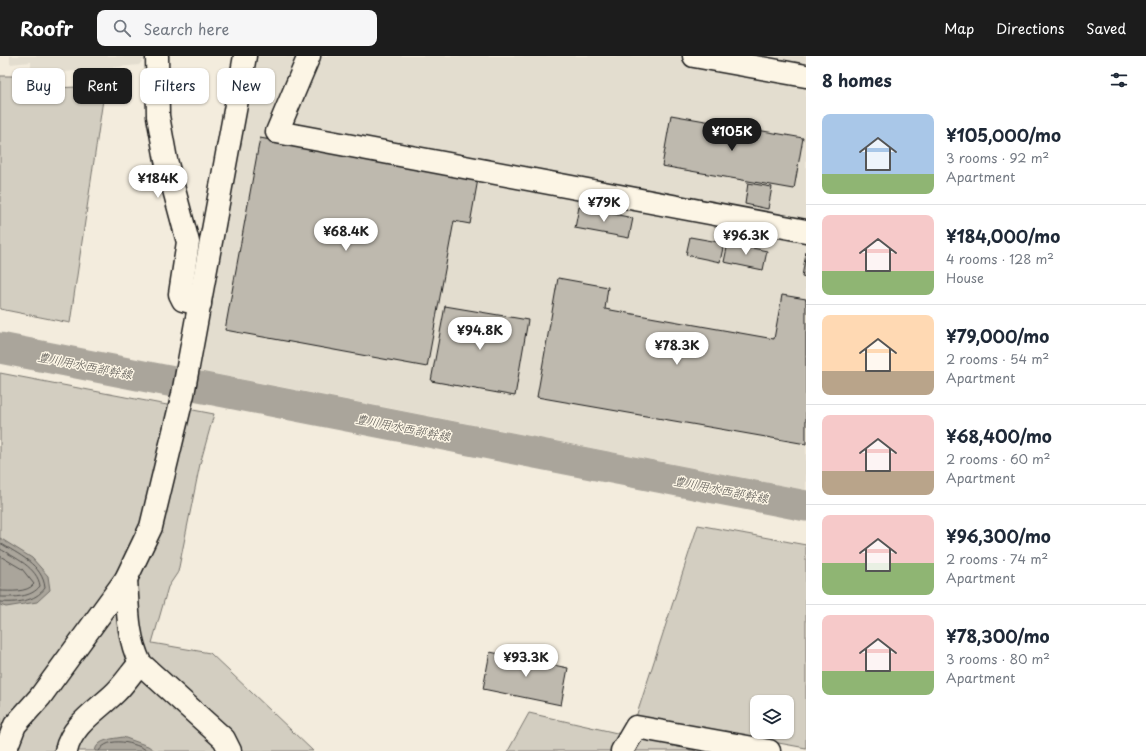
<!DOCTYPE html>
<html lang="en">
<head>
<meta charset="utf-8">
<style>
  body { margin:0; font-family:"Playpen Sans","Klee One",sans-serif; background:#f6f6f7; color:#1f2937; height:100vh; display:flex; flex-direction:column; font-size:15px; white-space:nowrap }
  * { box-sizing:border-box; margin:0 }
  p { font-size:13px; color:#747a83 }
  .icon { flex:none; width:22px; height:22px; fill:none; stroke:currentColor; stroke-width:2; stroke-linecap:round; stroke-linejoin:round }
  .map { position:relative; flex:1; overflow:hidden }
  .drawer { display:flex; flex-direction:column; background:#fff; width:340px }
  .drawer>* { flex:none }
  .guide { position:absolute; left:12px; top:12px; width:380px; height:36px; display:flex; gap:8px }
  .controls { position:absolute; left:750px; top:639px; display:grid; gap:8px }
  .controls a { display:grid; place-items:center; width:44px; height:44px; border-radius:8px; background:#fff; box-shadow:0 1px 3px #0004; font-size:20px }
  .price { position:absolute; translate:-50% -34px; padding:0 9px; border-radius:14px; background:#fff; color:#222; font-size:13px; line-height:26px; filter:drop-shadow(0 1px 2px #0008) }
  .price::after { content:''; position:absolute; left:50%; top:24px; width:12px; height:9px; margin-left:-6px; background:inherit; clip-path:polygon(0 0,100% 0,50% 100%) }
  .price.current { background:#1c1c1c; color:#fff }
  ul { padding:0; list-style:none }
  li { display:flex; align-items:center; gap:12px; height:100px; padding:0 16px }
  li+li { border-top:1px solid #e0e1e3 }
  li span { display:grid; place-items:center; flex:none; width:112px; height:80px; border-radius:8px; color:#555 }
  li>.icon { margin-inline-start:auto }
  span .icon { width:48px; height:48px; fill:#fffc; stroke-width:1 }
  li b { font-size:17px }
  h2 { display:flex; justify-content:space-between; align-items:center; height:48px; padding:0 16px; font-size:17px }
  .chip { padding:0 14px; border-radius:8px; background:#fff; box-shadow:0 1px 3px #0004; font-size:14px; line-height:36px }
  .chip.current { background:#1c1c1c; color:#fff }
  header { display:flex; align-items:center; gap:24px; box-sizing:border-box; height:56px; padding:0 20px; background:#1c1c1c; color:#fff }
  header strong { font-size:19px }
  nav { display:flex; gap:22px; margin-inline-start:auto; font-size:14px }
  .search { width:280px; height:36px; background:#f6f6f7; display:flex; align-items:center; gap:10px; box-sizing:border-box; padding:0 14px; border-radius:8px; color:#747a83; font-size:15px }
  main { display:flex; flex:1; min-height:0 }
  .map>svg:first-child { display:block }
  .built { fill:#e3ddcf }
  .green { fill:#d3cec1; stroke:#78756e; fill-rule:evenodd }
  .water { fill:#aaa59b; stroke:#716e68 }
  .lines { fill:none; stroke-linecap:round; stroke-linejoin:round }
  .shore { stroke:#55534f; stroke-width:1 }
  .river { stroke:#aaa59b; stroke-width:31 }
  .building { fill:#beb9ae; stroke:#1c1c1c }
  .minor-casing { stroke:#1c1c1c; stroke-width:25 }
  .minor { stroke:#fcf5e5; stroke-width:22 }
  .labels { text-anchor:middle; dominant-baseline:central; stroke-width:3; stroke-linejoin:round; paint-order:stroke }
  .water-label { font-size:12px; font-style:italic; fill:#55534f; stroke:#fcf5e5 }
</style>
</head>
<body>
<header>
<strong>Roofr</strong>
<div class="search"><svg class="icon" aria-label="search" viewBox="0 0 24 24"><circle cx="10" cy="10" r="6"/><path d="M15 15l6 6"/></svg>Search here</div>
<nav><a>Map</a><a>Directions</a><a>Saved</a></nav>
</header>
<main>
<div class="map">
<svg width="806" height="695" viewBox="0 0 806 695">
  <rect width="100%" height="100%" fill="#f3ecdd"/>
  <filter id="ink" filterUnits="userSpaceOnUse"><feTurbulence type="fractalNoise" baseFrequency=".025" numOctaves="2"/><feDisplacementMap in="SourceGraphic" scale="8" xChannelSelector="R" yChannelSelector="G"/><feConvolveMatrix kernelMatrix="1 2 1 2 8 2 1 2 1" color-interpolation-filters="sRGB"/></filter>
  <g filter="url(#ink)">
    <g class="built">
      <polygon points="10,0 147,0 139,9 31,19 31,6 10,8"/>
      <polygon points="256,0 806,0 806,434 200,315"/>
    </g>
    <g class="green">
      <polygon points="0,20 23,20 26,33 105,30 70,267 0,253"/>
      <polygon points="0,317 214,358 200,408 178,516 168,531 152,587 210,597 313,695 0,695"/>
      <path d="M 698,469 L 806,489 L 806,692 L 636,661 ZM 757,646 L 787,646 L 787,676 L 757,676 Z"/>
      <polygon points="529,657 696,695 508,695"/>
    </g>
    <g class="water">
      <polygon points="0,482 32,502 48,520 50,534 37,546 6,551 0,549"/>
      <path d="M 123,681 L 148,690 L 155,695 L 95,695 C 97,683 113,683 123,681 Z"/>
    </g>
    <g class="lines">
      <g class="shore">
        <path d="M 0,487 C 18,498 43,509 45,532 C 35,546 16,547 0,546"/>
        <path d="M 0,493 C 14,501 38,512 40,530 C 31,542 14,541 0,541"/>
        <path d="M 0,500 L 22,513 L 34,528 C 27,537 10,535 0,535"/>
        <path d="M 99,695 C 108,679 136,687 148,695"/>
      </g>
      <polyline class="river" points="0,292 806,450"/>
    </g>
    <g class="building">
      <polygon points="671,59 803,82 794,133 662,110"/>
      <polygon points="260,82 478,123 470,168 454,165 427,311 225,274"/>
      <polygon points="748,127 772,131 768,153 745,148"/>
      <polygon points="579,151 633,162 629,182 575,172"/>
      <polygon points="690,181 724,187 720,206 686,199"/>
      <polygon points="728,187 767,195 763,214 724,206"/>
      <polygon points="806,196 806,222 802,221"/>
      <polygon points="558,222 608,231 605,253 774,283 782,239 806,243 806,388 537,341"/>
      <polygon points="445,250 528,264 515,340 431,325"/>
      <polygon points="490,596 568,612 561,649 483,633"/>
    </g>
    <g class="lines">
      <g class="minor-casing">
        <g id="minor">
          <polyline points="157,0 158,60 166,104 188,186 180,238 183,244 200,248"/>
          <polyline points="309,0 277,76 806,175"/>
          <polyline points="694,0 806,20"/>
          <path d="M 126,523 C 128,552 127,580 140,607 L 224,683 L 230,695"/>
          <polyline points="5,695 15,669 40,641 126,523 151,471 183,338 245,0"/>
          <path d="M 66,695 C 72,668 98,654 116,636 C 125,627 132,616 140,607"/>
          <polyline points="622,695 636,671 769,695"/>
        </g>
      </g>
      <use href="#minor" class="minor"/>
    </g>
  </g>
  <g class="labels">
    <g class="water-label">
      <text transform="translate(85 309) rotate(11)">豊川用水西部幹線</text>
      <text transform="translate(403 371) rotate(11)">豊川用水西部幹線</text>
      <text transform="translate(721 433) rotate(11)">豊川用水西部幹線</text>
    </g>
  </g>
</svg>
<div class="controls">
<a><svg class="icon" aria-label="layers" viewBox="0 0 24 24"><path d="M12 4l9 5-9 5-9-5zM3 14l9 5 9-5"/></svg></a>
</div>
<b class="price current" style="left:732px;top:96px">¥105K</b>
<b class="price" style="left:158px;top:143px">¥184K</b>
<b class="price" style="left:604px;top:167px">¥79K</b>
<b class="price" style="left:346px;top:196px">¥68.4K</b>
<b class="price" style="left:746px;top:200px">¥96.3K</b>
<b class="price" style="left:480px;top:295px">¥94.8K</b>
<b class="price" style="left:677px;top:310px">¥78.3K</b>
<b class="price" style="left:526px;top:622px">¥93.3K</b>
<div class="guide">
<a class="chip">Buy</a>
<a class="chip current">Rent</a>
<a class="chip">Filters</a>
<a class="chip">New</a>
</div>
</div>
<section class="drawer">
<h2>8 homes<svg class="icon" aria-label="filters" viewBox="0 0 24 24"><path d="M4 7h16M4 17h16"/><circle cx="9" cy="7" r="2"/><circle cx="15" cy="17" r="2"/></svg></h2>
<ul>
<li><span style="background:linear-gradient(#a9c7e8 75%,#8fb573 0)"><svg class="icon" aria-label="home" viewBox="0 0 24 24"><path d="M3 11l9-7 9 7M6 9v11h12V9"/></svg></span><div><b>¥105,000/mo</b><p>3 rooms · 92 m²</p><p>Apartment</p></div></li>
<li><span style="background:linear-gradient(#f6c9c9 70%,#8fb573 0)"><svg class="icon" aria-label="home" viewBox="0 0 24 24"><path d="M3 11l9-7 9 7M6 9v11h12V9"/></svg></span><div><b>¥184,000/mo</b><p>4 rooms · 128 m²</p><p>House</p></div></li>
<li><span style="background:linear-gradient(#ffd9b3 70%,#b9a48a 0)"><svg class="icon" aria-label="home" viewBox="0 0 24 24"><path d="M3 11l9-7 9 7M6 9v11h12V9"/></svg></span><div><b>¥79,000/mo</b><p>2 rooms · 54 m²</p><p>Apartment</p></div></li>
<li><span style="background:linear-gradient(#f6c9c9 70%,#b9a48a 0)"><svg class="icon" aria-label="home" viewBox="0 0 24 24"><path d="M3 11l9-7 9 7M6 9v11h12V9"/></svg></span><div><b>¥68,400/mo</b><p>2 rooms · 60 m²</p><p>Apartment</p></div></li>
<li><span style="background:linear-gradient(#f6c9c9 60%,#8fb573 0)"><svg class="icon" aria-label="home" viewBox="0 0 24 24"><path d="M3 11l9-7 9 7M6 9v11h12V9"/></svg></span><div><b>¥96,300/mo</b><p>2 rooms · 74 m²</p><p>Apartment</p></div></li>
<li><span style="background:linear-gradient(#f6c9c9 70%,#8fb573 0)"><svg class="icon" aria-label="home" viewBox="0 0 24 24"><path d="M3 11l9-7 9 7M6 9v11h12V9"/></svg></span><div><b>¥78,300/mo</b><p>3 rooms · 80 m²</p><p>Apartment</p></div></li>
</ul>
</section>
</main>
</body>
</html>
